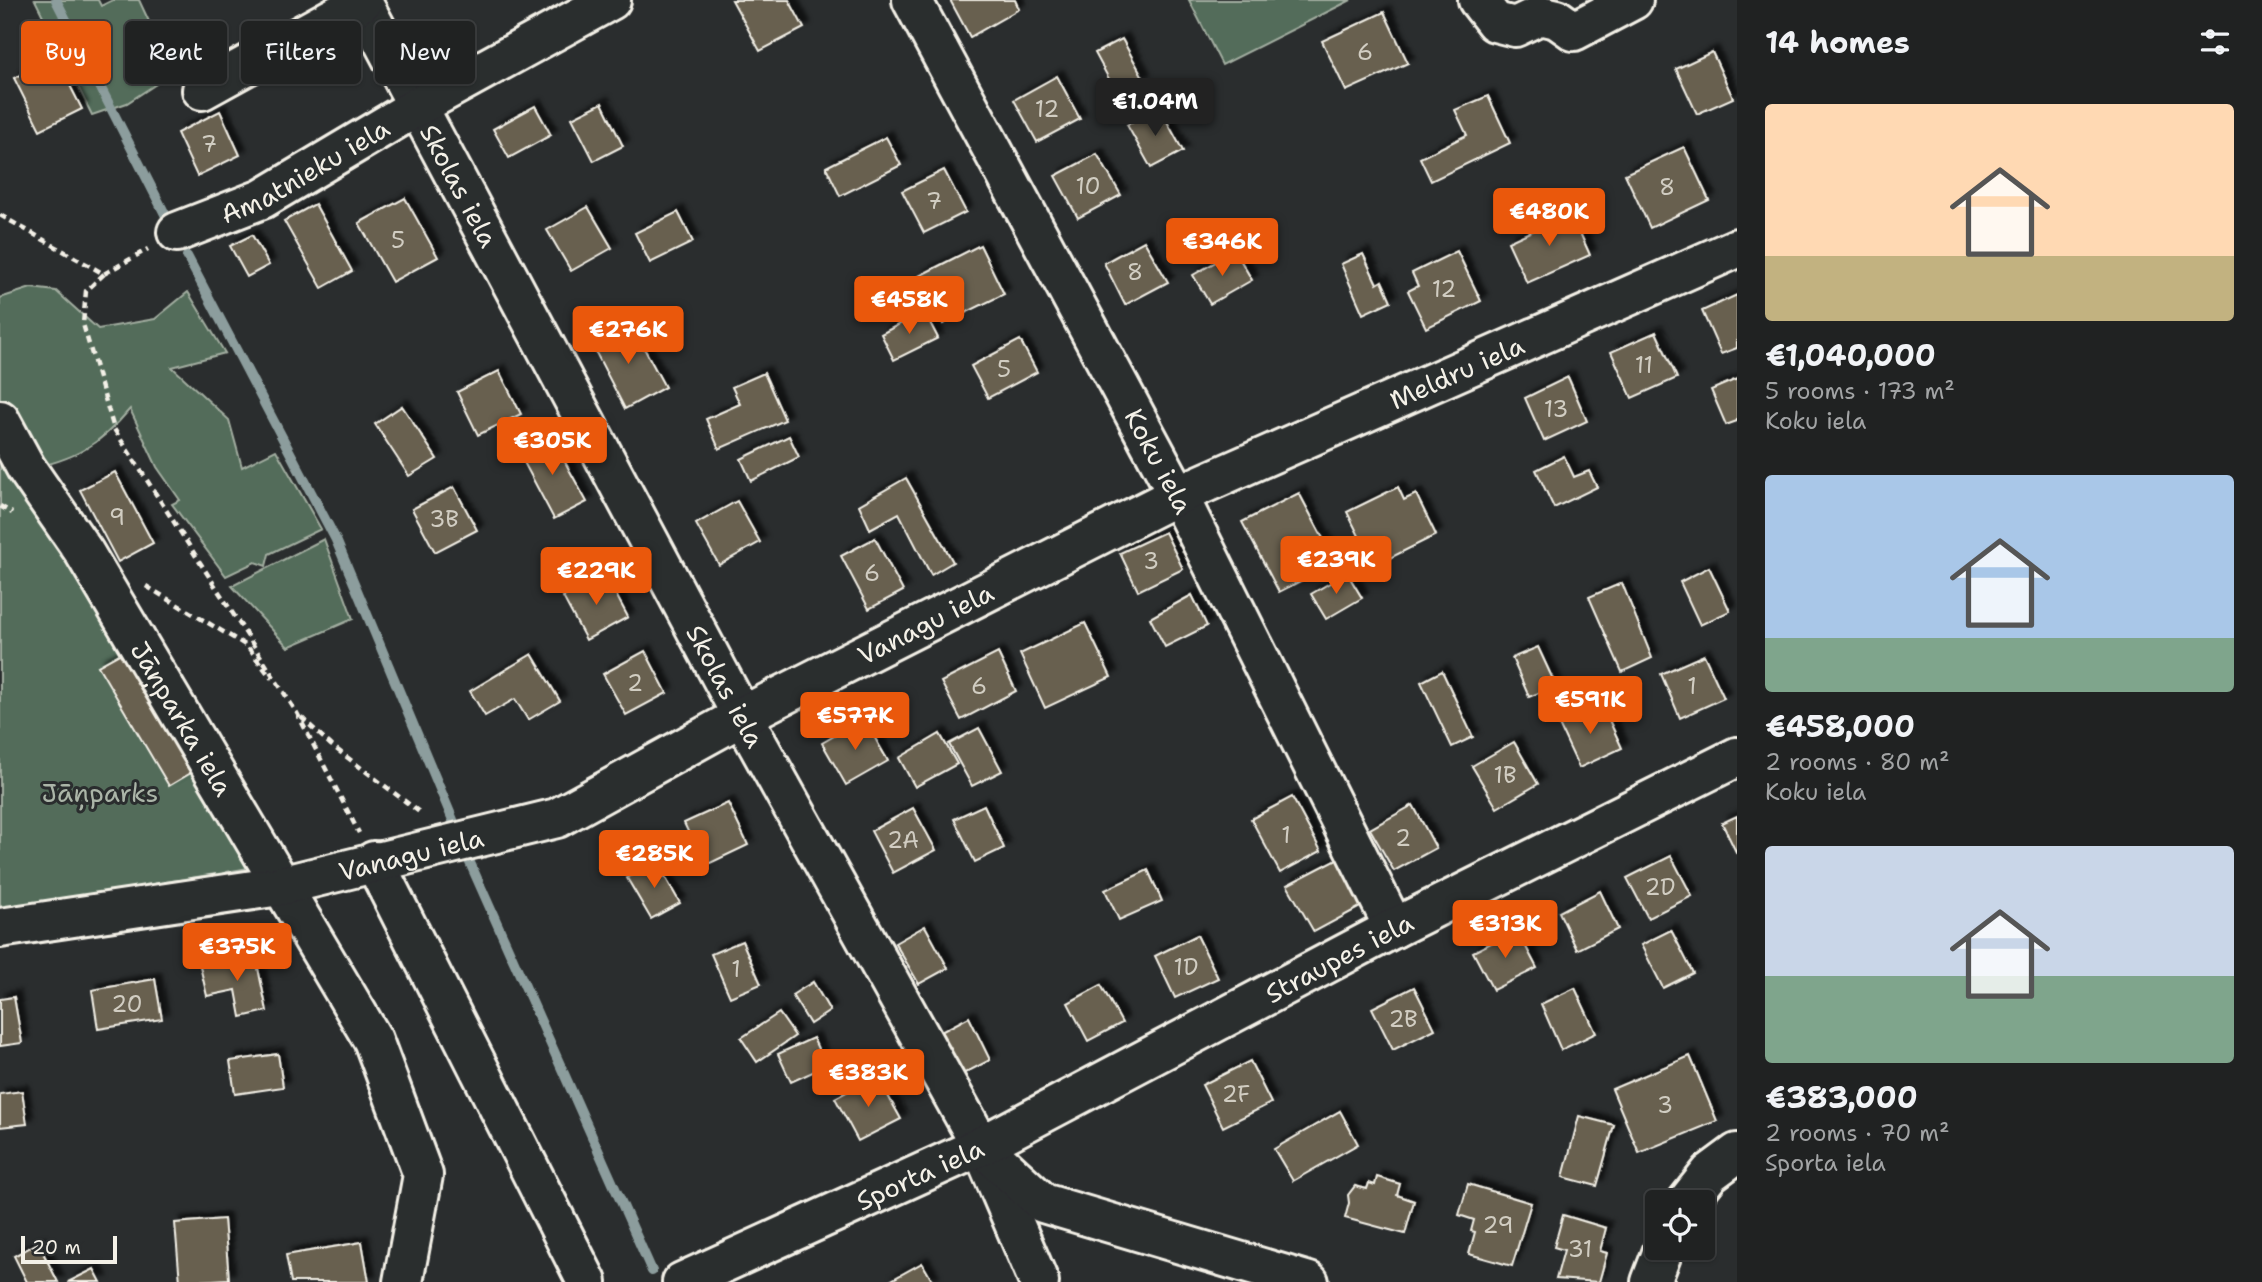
<!DOCTYPE html>
<html lang="en">
<head>
<meta charset="utf-8">
<style>
  body { margin:0; font-family:"Shantell Sans",sans-serif; background:#282a2a; color:#f1f3f6; height:100vh; display:flex; flex-direction:column; font-size:26px; white-space:nowrap }
  * { box-sizing:border-box; margin:0 }
  p { font-size:23px; color:#a2a4a5 }
  .icon { flex:none; width:38px; height:38px; fill:none; stroke:currentColor; stroke-width:2; stroke-linecap:round; stroke-linejoin:round }
  .map { position:relative; flex:1; overflow:hidden }
  .details { display:flex; flex-direction:column; background:#202222; width:525px }
  .details>* { flex:none }
  .hud { position:absolute; left:21px; top:21px; width:665px; height:63px; display:flex; gap:14px }
  .controls { position:absolute; left:1645px; top:1190px; display:grid; gap:14px }
  .controls a { display:grid; place-items:center; width:70px; height:70px; border-radius:7px; background:#202222; box-shadow:0 2px 5px #0004,0 0 0 2px #3d3f40; font-size:35px }
  .scale { position:absolute; left:21px; bottom:18px; width:96px; box-sizing:border-box; padding-left:7px; border:4px solid #f4f1e8; border-top:0; font-size:19px; line-height:24px; white-space:nowrap; color:#f4f1e8; -webkit-text-stroke:5px #2a2d2e; paint-order:stroke }
  .price { position:absolute; translate:-50% -60px; padding:0 16px; border-radius:7px; background:#ea580c; color:#fff; font-size:23px; line-height:46px; filter:drop-shadow(0 2px 4px #0008) }
  .price::after { content:''; position:absolute; left:50%; top:42px; width:21px; height:16px; margin-left:-10px; background:inherit; clip-path:polygon(0 0,100% 0,50% 100%) }
  .price.selected { background:#222; color:#fff }
  ul { padding:0; list-style:none }
  li { display:grid; align-content:center; gap:14px; height:371px; padding:0 28px }
  li span { display:grid; place-items:center; height:217px; border-radius:7px; color:#555 }
  li>.icon { margin-inline-start:auto }
  span .icon { width:126px; height:126px; fill:#fffc; stroke-width:1 }
  li b { font-size:30px }
  h2 { display:flex; justify-content:space-between; align-items:center; height:84px; padding:0 28px; font-size:30px }
  .chip { padding:0 24px; border-radius:7px; background:#202222; box-shadow:0 2px 5px #0004,0 0 0 2px #3d3f40; font-size:24px; line-height:63px }
  .chip.selected { background:#ea580c; color:#fff }
  main { display:flex; flex:1; min-height:0 }
  .map>svg:first-child { display:block }
  .green { fill:#526c5a; stroke:#a3aea1; stroke-width:2 }
  .lines { fill:none; stroke-linecap:round; stroke-linejoin:round }
  .stream { stroke:#8c9d9d; stroke-width:10 }
  .building { fill:#686050; stroke:#f4f1e8; stroke-width:2; filter:url(#shadow) }
  .minor-casing { stroke:#f4f1e8; stroke-width:44 }
  .path { stroke:#f4f1e8; stroke-width:4.5; stroke-dasharray:7 5; stroke-linecap:butt }
  .minor { stroke:#2a2d2e; stroke-width:38 }
  .labels { text-anchor:middle; dominant-baseline:central; stroke-width:6; stroke-linejoin:round; paint-order:stroke }
  .number-label { font-size:23px; fill:#d1cdc2 }
  .street-label { font-size:26px; fill:#f4f1e8; stroke:#2a2d2e }
  .park-label { font-size:26px; fill:#abb5a8; stroke:#2a2d2e }
</style>
</head>
<body>
<main>
<div class="map">
<svg width="1737" height="1282" viewBox="0 0 1737 1282">
  <defs>
    <filter id="shadow"><feDropShadow dx="6" dy="-6" stdDeviation="2" flood-color="#0009"/></filter>
  </defs>
  <rect width="100%" height="100%" fill="#2a2d2e"/>
  <filter id="ink" filterUnits="userSpaceOnUse"><feTurbulence type="fractalNoise" baseFrequency=".0143" numOctaves="2"/><feDisplacementMap in="SourceGraphic" scale="14" xChannelSelector="R" yChannelSelector="G"/><feConvolveMatrix kernelMatrix="1 2 1 2 8 2 1 2 1" color-interpolation-filters="sRGB"/></filter>
  <g filter="url(#ink)">
    <g class="green">
      <polygon points="35,0 98,0 101,6 113,0 139,0 173,73 127,103 92,115"/>
      <polygon points="1189,0 1351,0 1222,65"/>
      <path d="M 31,288 L 56,291 L 98,329 L 155,319 L 188,292 L 225,353 L 172,367 L 229,420 L 242,467 L 276,450 L 321,529 L 269,554 L 266,566 L 255,562 L 226,576 L 172,504 L 180,500 L 157,467 L 130,409 C 99,446 74,460 27,469 L 259,866 L 227,872 L 219,878 L 215,874 L 147,885 L 143,894 L 0,918 L 0,298 Z"/>
      <polygon points="324,539 353,619 288,647 232,586"/>
    </g>
    <g class="lines">
      <g class="stream">
        <polyline points="56,0 168,220"/>
        <polyline points="187,256 336,540 453,820"/>
        <polyline points="467,856 652,1271"/>
      </g>
    </g>
    <g class="building">
      <polygon points="732,0 789,0 804,28 760,51"/>
      <polygon points="950,0 1015,0 1019,9 970,37"/>
      <polygon points="1384,12 1408,63 1346,91 1322,41"/>
      <polygon points="1122,39 1144,79 1117,94 1095,53"/>
      <polygon points="1712,52 1733,98 1697,114 1676,69"/>
      <polygon points="56,58 82,109 40,130 14,78"/>
      <polygon points="1057,76 1080,119 1037,142 1014,100"/>
      <polygon points="1488,96 1510,143 1431,181 1420,158 1467,135 1455,110"/>
      <polygon points="602,103 623,146 594,161 572,118"/>
      <polygon points="535,106 551,135 509,158 493,129"/>
      <polygon points="1159,107 1183,151 1151,168 1127,125"/>
      <polygon points="220,111 240,155 197,176 177,133"/>
      <polygon points="886,137 901,165 840,196 826,167"/>
      <polygon points="1684,147 1709,200 1650,228 1625,174"/>
      <polygon points="1097,154 1121,195 1078,218 1055,176"/>
      <polygon points="944,170 966,212 924,233 902,191"/>
      <polygon points="405,198 438,257 392,282 359,223"/>
      <polygon points="315,204 352,271 322,288 284,221"/>
      <polygon points="588,207 612,248 571,271 547,230"/>
      <polygon points="678,212 693,242 650,263 635,233"/>
      <polygon points="1571,213 1590,255 1527,283 1508,242"/>
      <polygon points="252,235 269,265 247,277 230,246"/>
      <polygon points="1144,241 1168,282 1125,305 1104,263"/>
      <polygon points="980,245 1004,294 943,324 919,276"/>
      <polygon points="1235,251 1252,280 1210,304 1193,275"/>
      <polygon points="1457,251 1481,301 1426,328 1408,291 1418,286 1412,273"/>
      <polygon points="1363,254 1377,284 1382,281 1391,301 1363,314 1341,264"/>
      <polygon points="1737,295 1737,348 1721,354 1702,311"/>
      <polygon points="924,311 938,338 894,360 881,334"/>
      <polygon points="631,324 665,387 625,409 592,345"/>
      <polygon points="1656,332 1677,378 1632,398 1611,352"/>
      <polygon points="1020,340 1037,372 988,398 971,366"/>
      <polygon points="499,371 521,414 478,435 457,392"/>
      <polygon points="764,373 785,420 719,449 706,419 740,404 732,387"/>
      <polygon points="1568,377 1587,421 1544,441 1525,398"/>
      <polygon points="1737,379 1737,421 1726,425 1711,390"/>
      <polygon points="402,406 437,459 409,476 375,424"/>
      <polygon points="550,435 587,502 554,519 518,451"/>
      <polygon points="789,436 799,457 751,481 741,459"/>
      <polygon points="1564,456 1574,477 1589,471 1597,487 1554,508 1536,470"/>
      <polygon points="115,472 153,543 118,562 80,490"/>
      <polygon points="906,478 953,562 931,575 899,513 870,529 859,505"/>
      <polygon points="454,487 477,530 435,552 412,509"/>
      <polygon points="1398,487 1404,500 1416,494 1436,535 1374,566 1347,512"/>
      <polygon points="1299,493 1336,563 1279,592 1242,522"/>
      <polygon points="737,501 760,542 719,565 696,524"/>
      <polygon points="1165,532 1183,569 1138,591 1120,553"/>
      <polygon points="875,538 903,591 869,609 841,556"/>
      <polygon points="1709,567 1730,611 1700,625 1680,582"/>
      <polygon points="1347,573 1362,598 1326,619 1311,594"/>
      <polygon points="605,574 628,617 586,640 563,597"/>
      <polygon points="1622,583 1652,658 1622,672 1589,597"/>
      <polygon points="1192,595 1207,626 1165,647 1150,618"/>
      <polygon points="1085,623 1111,677 1045,708 1020,654"/>
      <polygon points="1538,647 1556,686 1529,697 1512,658"/>
      <polygon points="125,651 196,770 169,786 98,666"/>
      <polygon points="645,651 667,693 626,715 603,674"/>
      <polygon points="998,653 1016,691 961,720 941,682"/>
      <polygon points="532,654 560,701 528,720 515,699 485,716 470,691"/>
      <polygon points="1704,655 1724,698 1680,718 1661,674"/>
      <polygon points="1442,671 1473,737 1452,747 1421,682"/>
      <polygon points="1602,705 1622,748 1579,768 1559,725"/>
      <polygon points="864,719 888,761 846,785 822,743"/>
      <polygon points="979,728 1002,771 972,786 949,744"/>
      <polygon points="940,734 957,764 915,787 899,758"/>
      <polygon points="1514,742 1538,784 1497,808 1472,766"/>
      <polygon points="1292,797 1321,851 1280,873 1251,819"/>
      <polygon points="728,803 748,845 704,866 684,823"/>
      <polygon points="984,805 1004,848 975,862 954,819"/>
      <polygon points="1413,805 1436,848 1394,871 1370,829"/>
      <polygon points="913,808 936,850 893,873 871,831"/>
      <polygon points="1737,816 1737,854 1722,823"/>
      <polygon points="1671,856 1692,896 1648,918 1627,878"/>
      <polygon points="1337,859 1362,906 1314,932 1287,885"/>
      <polygon points="656,861 680,903 651,919 627,878"/>
      <polygon points="1148,870 1162,901 1119,920 1105,890"/>
      <polygon points="1600,891 1618,929 1577,950 1559,912"/>
      <polygon points="925,926 948,968 919,984 895,943"/>
      <polygon points="1517,930 1537,968 1493,990 1473,952"/>
      <polygon points="1671,930 1693,973 1663,988 1641,945"/>
      <polygon points="1197,935 1218,978 1175,998 1155,956"/>
      <polygon points="742,941 761,984 730,997 711,954"/>
      <polygon points="255,954 267,1011 241,1017 236,990 207,996 200,966"/>
      <polygon points="155,979 162,1019 98,1029 92,990"/>
      <polygon points="813,982 830,1011 810,1024 792,995"/>
      <polygon points="1101,985 1122,1023 1088,1041 1068,1003"/>
      <polygon points="1414,987 1435,1029 1393,1050 1372,1008"/>
      <polygon points="1575,988 1596,1033 1561,1050 1541,1004"/>
      <polygon points="14,997 22,1043 0,1046 0,999"/>
      <polygon points="779,1013 795,1036 757,1062 741,1038"/>
      <polygon points="969,1017 990,1060 961,1075 939,1033"/>
      <polygon points="813,1038 826,1066 791,1082 778,1054"/>
      <polygon points="278,1054 283,1087 235,1094 230,1061"/>
      <polygon points="1690,1056 1717,1121 1639,1153 1612,1089"/>
      <polygon points="1250,1061 1271,1103 1223,1127 1202,1085"/>
      <polygon points="877,1076 901,1119 858,1141 835,1098"/>
      <polygon points="22,1091 27,1124 0,1127 0,1094"/>
      <polygon points="1340,1111 1358,1144 1293,1181 1274,1149"/>
      <polygon points="1579,1116 1614,1125 1597,1186 1563,1177"/>
      <polygon points="1377,1177 1400,1184 1397,1195 1414,1201 1405,1234 1345,1218 1349,1203 1348,1195 1355,1186 1367,1189 1369,1183 1375,1185"/>
      <polygon points="1468,1184 1531,1203 1512,1266 1469,1254 1475,1232 1471,1231 1474,1220 1459,1215"/>
      <polygon points="1563,1215 1606,1228 1600,1251 1607,1253 1599,1282 1556,1279 1564,1250 1554,1247"/>
      <polygon points="224,1219 229,1279 180,1282 175,1223"/>
      <polygon points="362,1242 369,1282 291,1282 286,1255"/>
      <polygon points="38,1243 58,1282 27,1282 14,1256"/>
      <polygon points="922,1263 933,1282 888,1282"/>
      <polygon points="94,1269 101,1282 68,1282"/>
    </g>
    <g class="lines">
      <g class="minor-casing">
        <g id="minor">
          <path id="s1" d="M 361,0 L 742,716 L 981,1146 L 1039,1282"/>
          <path id="s2" d="M 912,0 L 1178,495 L 1394,928"/>
          <polyline points="1478,0 1495,22 1515,27 1540,15 1557,19 1574,31 1633,0"/>
          <polyline points="202,90 362,2"/>
          <path id="s3" d="M 177,232 L 262,199 L 418,106 L 611,0"/>
          <path id="s4" d="M 0,420 L 26,468 L 84,552 L 373,1040 L 423,1175 L 403,1282"/>
          <polyline points="374,861 587,1282"/>
          <path id="s5" d="M 0,928 L 280,886 L 557,818 L 742,716 L 1178,495 L 1737,248"/>
          <polyline points="990,1154 1043,1203 1309,1282"/>
          <polyline points="1687,1202 1710,1173 1737,1153"/>
          <path id="s6" d="M 682,1282 L 981,1146 L 1394,928 L 1737,757"/>
          <polyline points="1651,1282 1664,1248"/>
        </g>
      </g>
      <g class="path">
        <polyline points="0,215 104,274 148,249"/>
        <polyline points="104,274 86,291 83,324 114,429 297,713 359,833"/>
        <polyline points="0,506 12,513"/>
        <polyline points="146,586 247,646 272,679"/>
        <polyline points="301,717 331,745 422,814"/>
      </g>
      <use href="#minor" class="minor"/>
    </g>
  </g>
  <g class="labels">
    <g class="number-label">
      <text x="1365" y="52">6</text>
      <text x="1047" y="109">12</text>
      <text x="209" y="144">7</text>
      <text x="1088" y="186">10</text>
      <text x="1667" y="187">8</text>
      <text x="934" y="201">7</text>
      <text x="398" y="240">5</text>
      <text x="1135" y="272">8</text>
      <text x="1444" y="289">12</text>
      <text x="1644" y="365">11</text>
      <text x="1004" y="369">5</text>
      <text x="1556" y="409">13</text>
      <text x="117" y="517">9</text>
      <text x="444" y="519">3B</text>
      <text x="1151" y="561">3</text>
      <text x="872" y="573">6</text>
      <text x="635" y="683">2</text>
      <text x="979" y="686">6</text>
      <text x="1692" y="686">1</text>
      <text x="1505" y="775">1B</text>
      <text x="1286" y="835">1</text>
      <text x="1403" y="838">2</text>
      <text x="903" y="840">2A</text>
      <text x="1660" y="887">2D</text>
      <text x="1186" y="967">1D</text>
      <text x="736" y="969">1</text>
      <text x="127" y="1004">20</text>
      <text x="1403" y="1019">2B</text>
      <text x="1236" y="1094">2F</text>
      <text x="1665" y="1105">3</text>
      <text x="1498" y="1225">29</text>
      <text x="1580" y="1249">31</text>
    </g>
    <g class="street-label">
      <text stroke="none"><textPath href="#s3" startOffset="142">Amatnieku iela</textPath></text>
      <text stroke="none"><textPath href="#s1" startOffset="210">Skolas iela</textPath></text>
      <text stroke="none"><textPath href="#s5" startOffset="1573">Meldru iela</textPath></text>
      <text stroke="none"><textPath href="#s2" startOffset="523">Koku iela</textPath></text>
      <text stroke="none"><textPath href="#s5" startOffset="985">Vanagu iela</textPath></text>
      <text stroke="none"><textPath href="#s1" startOffset="777">Skolas iela</textPath></text>
      <text stroke="none"><textPath href="#s4" startOffset="350">Jāņparka iela</textPath></text>
      <text stroke="none"><textPath href="#s5" startOffset="418">Vanagu iela</textPath></text>
      <text stroke="none"><textPath href="#s6" startOffset="733">Straupes iela</textPath></text>
      <text stroke="none"><textPath href="#s6" startOffset="261">Sporta iela</textPath></text>
    </g>
    <g class="park-label">
      <text x="100" y="792">Jāņparks</text>
    </g>
  </g>
</svg>
<div class="controls">
<a><svg class="icon" aria-label="locate" viewBox="0 0 24 24"><circle cx="12" cy="12" r="6"/><path d="M12 2v4M12 18v4M2 12h4M18 12h4"/></svg></a>
</div>
<div class="scale">20 m</div>
<b class="price selected" style="left:1155px;top:138px">€1.04M</b>
<b class="price" style="left:1549px;top:248px">€480K</b>
<b class="price" style="left:1222px;top:278px">€346K</b>
<b class="price" style="left:909px;top:336px">€458K</b>
<b class="price" style="left:628px;top:366px">€276K</b>
<b class="price" style="left:552px;top:477px">€305K</b>
<b class="price" style="left:1336px;top:596px">€239K</b>
<b class="price" style="left:596px;top:607px">€229K</b>
<b class="price" style="left:1590px;top:736px">€591K</b>
<b class="price" style="left:855px;top:752px">€577K</b>
<b class="price" style="left:654px;top:890px">€285K</b>
<b class="price" style="left:1505px;top:960px">€313K</b>
<b class="price" style="left:237px;top:983px">€375K</b>
<b class="price" style="left:868px;top:1109px">€383K</b>
<div class="hud">
<a class="chip selected">Buy</a>
<a class="chip">Rent</a>
<a class="chip">Filters</a>
<a class="chip">New</a>
</div>
</div>
<section class="details">
<h2>14 homes<svg class="icon" aria-label="filters" viewBox="0 0 24 24"><path d="M4 7h16M4 17h16"/><circle cx="9" cy="7" r="2"/><circle cx="15" cy="17" r="2"/></svg></h2>
<ul>
<li><span style="background:linear-gradient(#ffd9b3 70%,#c2b280 0)"><svg class="icon" aria-label="home" viewBox="0 0 24 24"><path d="M3 11l9-7 9 7M6 9v11h12V9"/></svg></span><div><b>€1,040,000</b><p>5 rooms · 173 m²</p><p>Koku iela</p></div></li>
<li><span style="background:linear-gradient(#a9c7e8 75%,#7fa58c 0)"><svg class="icon" aria-label="home" viewBox="0 0 24 24"><path d="M3 11l9-7 9 7M6 9v11h12V9"/></svg></span><div><b>€458,000</b><p>2 rooms · 80 m²</p><p>Koku iela</p></div></li>
<li><span style="background:linear-gradient(#c9d6e8 60%,#7fa58c 0)"><svg class="icon" aria-label="home" viewBox="0 0 24 24"><path d="M3 11l9-7 9 7M6 9v11h12V9"/></svg></span><div><b>€383,000</b><p>2 rooms · 70 m²</p><p>Sporta iela</p></div></li>
</ul>
</section>
</main>
</body>
</html>
